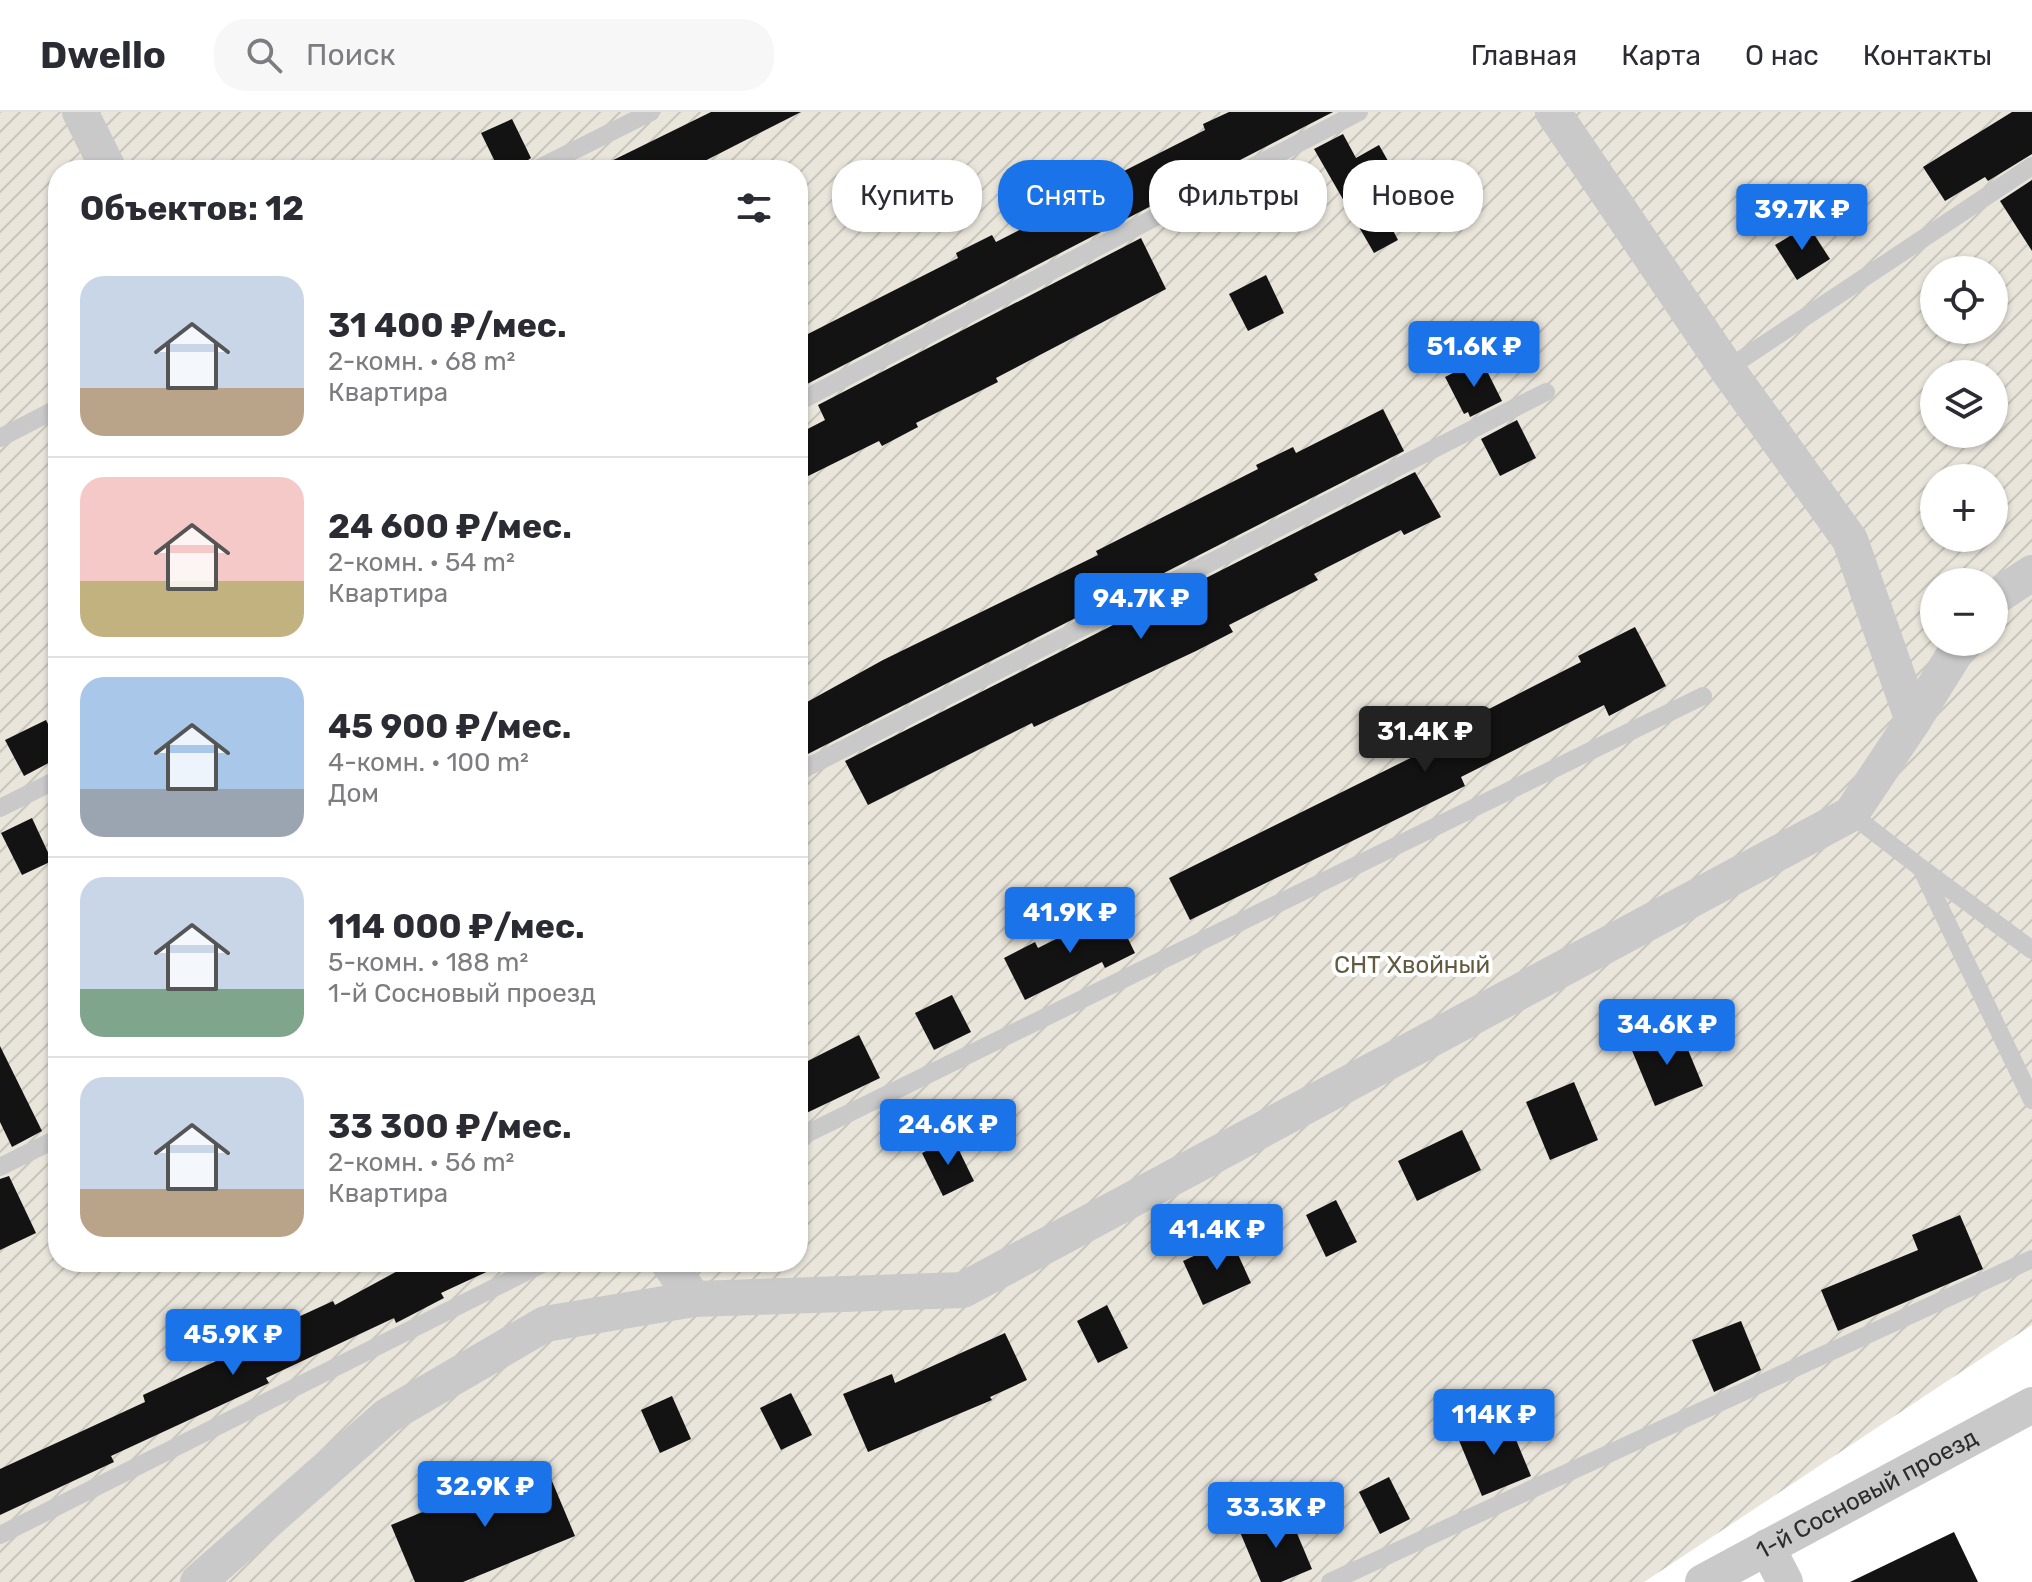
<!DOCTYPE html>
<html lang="ru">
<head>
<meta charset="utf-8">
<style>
  body { margin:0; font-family:Rubik,sans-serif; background:#f7f7f7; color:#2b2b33; height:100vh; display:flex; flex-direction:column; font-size:30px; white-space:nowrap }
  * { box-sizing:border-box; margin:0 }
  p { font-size:26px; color:#7c7c81 }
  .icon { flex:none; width:44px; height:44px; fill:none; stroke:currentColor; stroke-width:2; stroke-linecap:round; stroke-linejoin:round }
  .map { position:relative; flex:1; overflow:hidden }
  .details { position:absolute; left:48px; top:48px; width:760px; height:1112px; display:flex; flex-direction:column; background:#fff; border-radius:32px; box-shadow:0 2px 6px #0004 }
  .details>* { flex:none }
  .top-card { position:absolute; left:832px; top:48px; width:760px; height:72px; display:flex; gap:16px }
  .controls { position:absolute; left:1920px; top:144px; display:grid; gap:16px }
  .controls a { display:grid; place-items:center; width:88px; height:88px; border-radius:50%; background:#fff; box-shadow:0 2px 6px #0004; font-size:40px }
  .price { position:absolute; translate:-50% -68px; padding:0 18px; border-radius:8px; background:#1a73e8; color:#fff; font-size:26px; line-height:52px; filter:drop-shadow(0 2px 4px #0008) }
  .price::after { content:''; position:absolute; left:50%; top:48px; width:24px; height:18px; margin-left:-12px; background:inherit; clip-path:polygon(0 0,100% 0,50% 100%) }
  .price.selected { background:#222; color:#fff }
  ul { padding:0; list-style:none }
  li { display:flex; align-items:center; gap:24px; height:200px; padding:0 32px }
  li+li { border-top:2px solid #e1e1e2 }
  li span { display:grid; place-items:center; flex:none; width:224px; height:160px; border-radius:24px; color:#555 }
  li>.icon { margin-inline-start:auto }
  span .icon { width:96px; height:96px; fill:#fffc; stroke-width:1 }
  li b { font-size:34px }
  h2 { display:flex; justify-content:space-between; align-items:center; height:96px; padding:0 32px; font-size:34px }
  .tag { padding:0 28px; border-radius:32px; background:#fff; box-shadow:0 2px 6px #0004; font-size:28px; line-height:72px }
  .tag.selected { background:#1a73e8; color:#fff }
  header { display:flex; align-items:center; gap:48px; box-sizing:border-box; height:112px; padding:0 40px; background:#fff; border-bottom:2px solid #e1e1e2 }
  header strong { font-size:38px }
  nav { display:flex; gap:44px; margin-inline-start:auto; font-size:28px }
  .search { width:560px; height:72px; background:#f7f7f7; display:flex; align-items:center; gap:20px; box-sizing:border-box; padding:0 28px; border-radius:32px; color:#7c7c81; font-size:30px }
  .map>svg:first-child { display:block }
  .garden { fill:url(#garden-furrows); fill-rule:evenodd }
  .building { fill:#131313 }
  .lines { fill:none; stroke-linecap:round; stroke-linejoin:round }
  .service { stroke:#c9c9c9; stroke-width:18 }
  .minor { stroke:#c9c9c9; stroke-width:36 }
  .labels { text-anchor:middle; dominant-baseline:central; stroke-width:8; stroke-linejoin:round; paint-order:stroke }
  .park-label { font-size:24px; fill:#635b3f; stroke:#fff }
  .street-label { font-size:24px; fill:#2c2c2c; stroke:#fff }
</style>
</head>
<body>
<header>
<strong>Dwello</strong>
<div class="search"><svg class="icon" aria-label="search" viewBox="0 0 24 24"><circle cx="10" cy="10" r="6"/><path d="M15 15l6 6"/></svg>Поиск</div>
<nav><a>Главная</a><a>Карта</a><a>О нас</a><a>Контакты</a></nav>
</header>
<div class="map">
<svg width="2032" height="1470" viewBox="0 0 2032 1470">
  <defs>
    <pattern id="garden-furrows" width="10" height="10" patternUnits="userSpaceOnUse" patternTransform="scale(2)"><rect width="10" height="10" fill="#e9e5db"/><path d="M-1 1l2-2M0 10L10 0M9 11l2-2" fill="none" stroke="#c8c5bc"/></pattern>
  </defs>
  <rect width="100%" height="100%" fill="#fff"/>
  <path class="garden" d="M 0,0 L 2032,0 L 2032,1213 L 1644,1470 L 0,1470 ZM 58,58 L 798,58 L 798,1150 L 58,1150 ZM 1934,158 L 1994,158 L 1994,218 L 1934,218 ZM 1934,262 L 1994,262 L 1994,322 L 1934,322 ZM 1934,366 L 1994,366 L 1994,426 L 1934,426 ZM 1934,470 L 1994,470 L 1994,530 L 1934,530 Z"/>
  <g class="building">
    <polygon points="711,0 801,0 687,58 593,58"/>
    <polygon points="1229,0 1333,0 807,272 798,253 798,227 958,146 956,141 992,123 996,130 1122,66 1120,61 1205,18 1203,12"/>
    <polygon points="2012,0 2032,0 2032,42 1988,69 1985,65 1945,89 1923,55"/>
    <polygon points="512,7 531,46 514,58 499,58 481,21"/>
    <polygon points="1343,22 1356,46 1379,33 1400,70 1375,84 1398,128 1374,141 1314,37"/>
    <polygon points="2032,68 2032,139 2000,89"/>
    <polygon points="1808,113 1830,147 1797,168 1775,133"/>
    <polygon points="1141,126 1166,177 996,266 998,270 916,311 918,315 882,334 879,329 798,369 798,322 825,308 818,293"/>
    <polygon points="1266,163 1284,201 1248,219 1229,182"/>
    <polygon points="1481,247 1502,289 1470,305 1468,300 1464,302 1445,265"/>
    <polygon points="1383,297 1404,339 798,647 798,595 883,548 1098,443 1096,439 1258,357 1256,353 1293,335 1296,341"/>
    <polygon points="1517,308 1536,346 1500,364 1481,327"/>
    <polygon points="1415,360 1441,405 1404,423 1401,418 1314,462 1318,468 1229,513 1233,520 1196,539 1034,615 1032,611 868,693 845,649"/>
    <polygon points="1635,515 1666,574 1609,604 1604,593 1461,665 1465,674 1190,808 1169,766 1491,606 1487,598 1581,550 1578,544"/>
    <polygon points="46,608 58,632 58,646 24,664 5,628"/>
    <polygon points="32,706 52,749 22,763 1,721"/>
    <polygon points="1114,798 1135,841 1105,856 1102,850 1025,888 1004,846 1035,830 1038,836"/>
    <polygon points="952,883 971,920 934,938 915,901"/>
    <polygon points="1679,916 1703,974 1655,994 1631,936"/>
    <polygon points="859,923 880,966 798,1005 798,954"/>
    <polygon points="0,934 42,1019 12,1035 0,1010"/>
    <polygon points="1574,970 1598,1028 1550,1048 1526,990"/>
    <polygon points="1462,1018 1481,1058 1417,1089 1398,1049"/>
    <polygon points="953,1026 974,1069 943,1084 922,1041"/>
    <polygon points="9,1064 36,1121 0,1138 0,1067"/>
    <polygon points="1336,1088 1357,1130 1326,1145 1306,1103"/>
    <polygon points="1960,1103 1983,1157 1838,1219 1821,1178 1918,1138 1912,1123"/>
    <polygon points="1231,1127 1251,1171 1203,1193 1183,1149"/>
    <polygon points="414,1150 508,1150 441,1181 444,1186 396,1211 394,1206 266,1266 269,1271 111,1344 114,1350 0,1403 0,1357 145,1290 143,1283 298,1211 296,1206 333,1189 335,1193"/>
    <polygon points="1107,1193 1128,1236 1098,1251 1077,1209"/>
    <polygon points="1741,1209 1761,1258 1714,1280 1692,1228"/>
    <polygon points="1005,1221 1027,1268 990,1285 992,1288 868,1340 843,1282 892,1262 895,1271"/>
    <polygon points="791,1281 812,1323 781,1338 760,1296"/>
    <polygon points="672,1284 691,1327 660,1341 641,1298"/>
    <polygon points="1507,1306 1531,1364 1482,1384 1458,1326"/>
    <polygon points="544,1350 575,1424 463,1470 415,1470 391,1413"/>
    <polygon points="1389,1365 1410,1407 1380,1422 1359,1380"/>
    <polygon points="1288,1400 1312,1457 1281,1470 1261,1470 1240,1420"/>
    <polygon points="1954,1420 1978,1470 1850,1470"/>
  </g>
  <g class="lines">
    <g class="service">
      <polyline points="535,58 651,0"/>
      <polyline points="1727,257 2032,54"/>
      <polyline points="798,290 1359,0"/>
      <polyline points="0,326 58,296"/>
      <polyline points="798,660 1546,280"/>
      <polyline points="0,696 58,667"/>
      <polyline points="1851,702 1921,756 2032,988"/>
      <polyline points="1924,758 2032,838"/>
      <polyline points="798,1026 1703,584"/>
      <polyline points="0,1055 58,1026"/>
      <polyline points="0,1423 546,1150"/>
      <polyline points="1330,1470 2032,1147"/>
    </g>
    <g class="minor">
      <polyline points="80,0 109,58"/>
      <polyline points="1994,486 2032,461"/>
      <polyline points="1913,609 1962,530"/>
      <polyline points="668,1150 694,1187"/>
      <polyline points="1767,1435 1785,1470"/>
      <polyline points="198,1470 387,1304 545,1212 694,1187 963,1178 1851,702 1913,609 1850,428 1727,257 1553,0"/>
      <path id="s1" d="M 1703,1470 L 2032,1293"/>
    </g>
  </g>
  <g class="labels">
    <g class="park-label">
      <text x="1412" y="853">СНТ Хвойный</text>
    </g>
    <g class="street-label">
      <text stroke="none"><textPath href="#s1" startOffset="186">1-й Сосновый проезд</textPath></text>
    </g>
  </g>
</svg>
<div class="controls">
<a><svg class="icon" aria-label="locate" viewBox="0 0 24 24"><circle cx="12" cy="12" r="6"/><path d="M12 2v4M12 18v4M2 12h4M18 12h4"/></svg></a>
<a><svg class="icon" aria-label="layers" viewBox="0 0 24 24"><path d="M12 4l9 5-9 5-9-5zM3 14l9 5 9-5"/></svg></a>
<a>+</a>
<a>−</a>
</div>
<b class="price" style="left:1802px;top:140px">39.7K ₽</b>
<b class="price" style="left:1474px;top:277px">51.6K ₽</b>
<b class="price" style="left:1141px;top:529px">94.7K ₽</b>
<b class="price selected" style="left:1425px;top:662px">31.4K ₽</b>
<b class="price" style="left:1070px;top:843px">41.9K ₽</b>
<b class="price" style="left:1667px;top:955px">34.6K ₽</b>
<b class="price" style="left:948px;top:1055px">24.6K ₽</b>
<b class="price" style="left:1217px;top:1160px">41.4K ₽</b>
<b class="price" style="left:233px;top:1265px">45.9K ₽</b>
<b class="price" style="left:1494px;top:1345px">114K ₽</b>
<b class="price" style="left:485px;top:1417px">32.9K ₽</b>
<b class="price" style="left:1276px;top:1438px">33.3K ₽</b>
<div class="top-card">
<a class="tag">Купить</a>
<a class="tag selected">Снять</a>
<a class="tag">Фильтры</a>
<a class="tag">Новое</a>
</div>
<section class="details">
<h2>Объектов: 12<svg class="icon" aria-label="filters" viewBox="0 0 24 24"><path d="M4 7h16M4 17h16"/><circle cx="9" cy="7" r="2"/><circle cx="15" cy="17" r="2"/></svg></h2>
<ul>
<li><span style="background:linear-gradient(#c9d6e8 70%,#b9a48a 0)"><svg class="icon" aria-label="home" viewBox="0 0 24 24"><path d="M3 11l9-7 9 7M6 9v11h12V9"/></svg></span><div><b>31 400 ₽/мес.</b><p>2-комн. · 68 m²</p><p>Квартира</p></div></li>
<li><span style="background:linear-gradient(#f6c9c9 65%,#c2b280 0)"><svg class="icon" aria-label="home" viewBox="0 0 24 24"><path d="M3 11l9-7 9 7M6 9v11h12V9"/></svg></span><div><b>24 600 ₽/мес.</b><p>2-комн. · 54 m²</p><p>Квартира</p></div></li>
<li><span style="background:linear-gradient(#a9c7e8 70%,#9aa5b1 0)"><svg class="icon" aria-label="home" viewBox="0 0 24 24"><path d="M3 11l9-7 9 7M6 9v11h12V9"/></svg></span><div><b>45 900 ₽/мес.</b><p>4-комн. · 100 m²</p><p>Дом</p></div></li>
<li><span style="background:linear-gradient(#c9d6e8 70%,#7fa58c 0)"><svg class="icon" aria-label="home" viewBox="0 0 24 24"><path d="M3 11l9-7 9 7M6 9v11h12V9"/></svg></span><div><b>114 000 ₽/мес.</b><p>5-комн. · 188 m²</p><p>1-й Сосновый проезд</p></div></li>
<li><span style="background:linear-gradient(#c9d6e8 70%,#b9a48a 0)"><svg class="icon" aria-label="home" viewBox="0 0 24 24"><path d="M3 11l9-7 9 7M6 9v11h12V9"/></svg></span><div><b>33 300 ₽/мес.</b><p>2-комн. · 56 m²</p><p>Квартира</p></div></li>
</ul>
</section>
</div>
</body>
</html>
